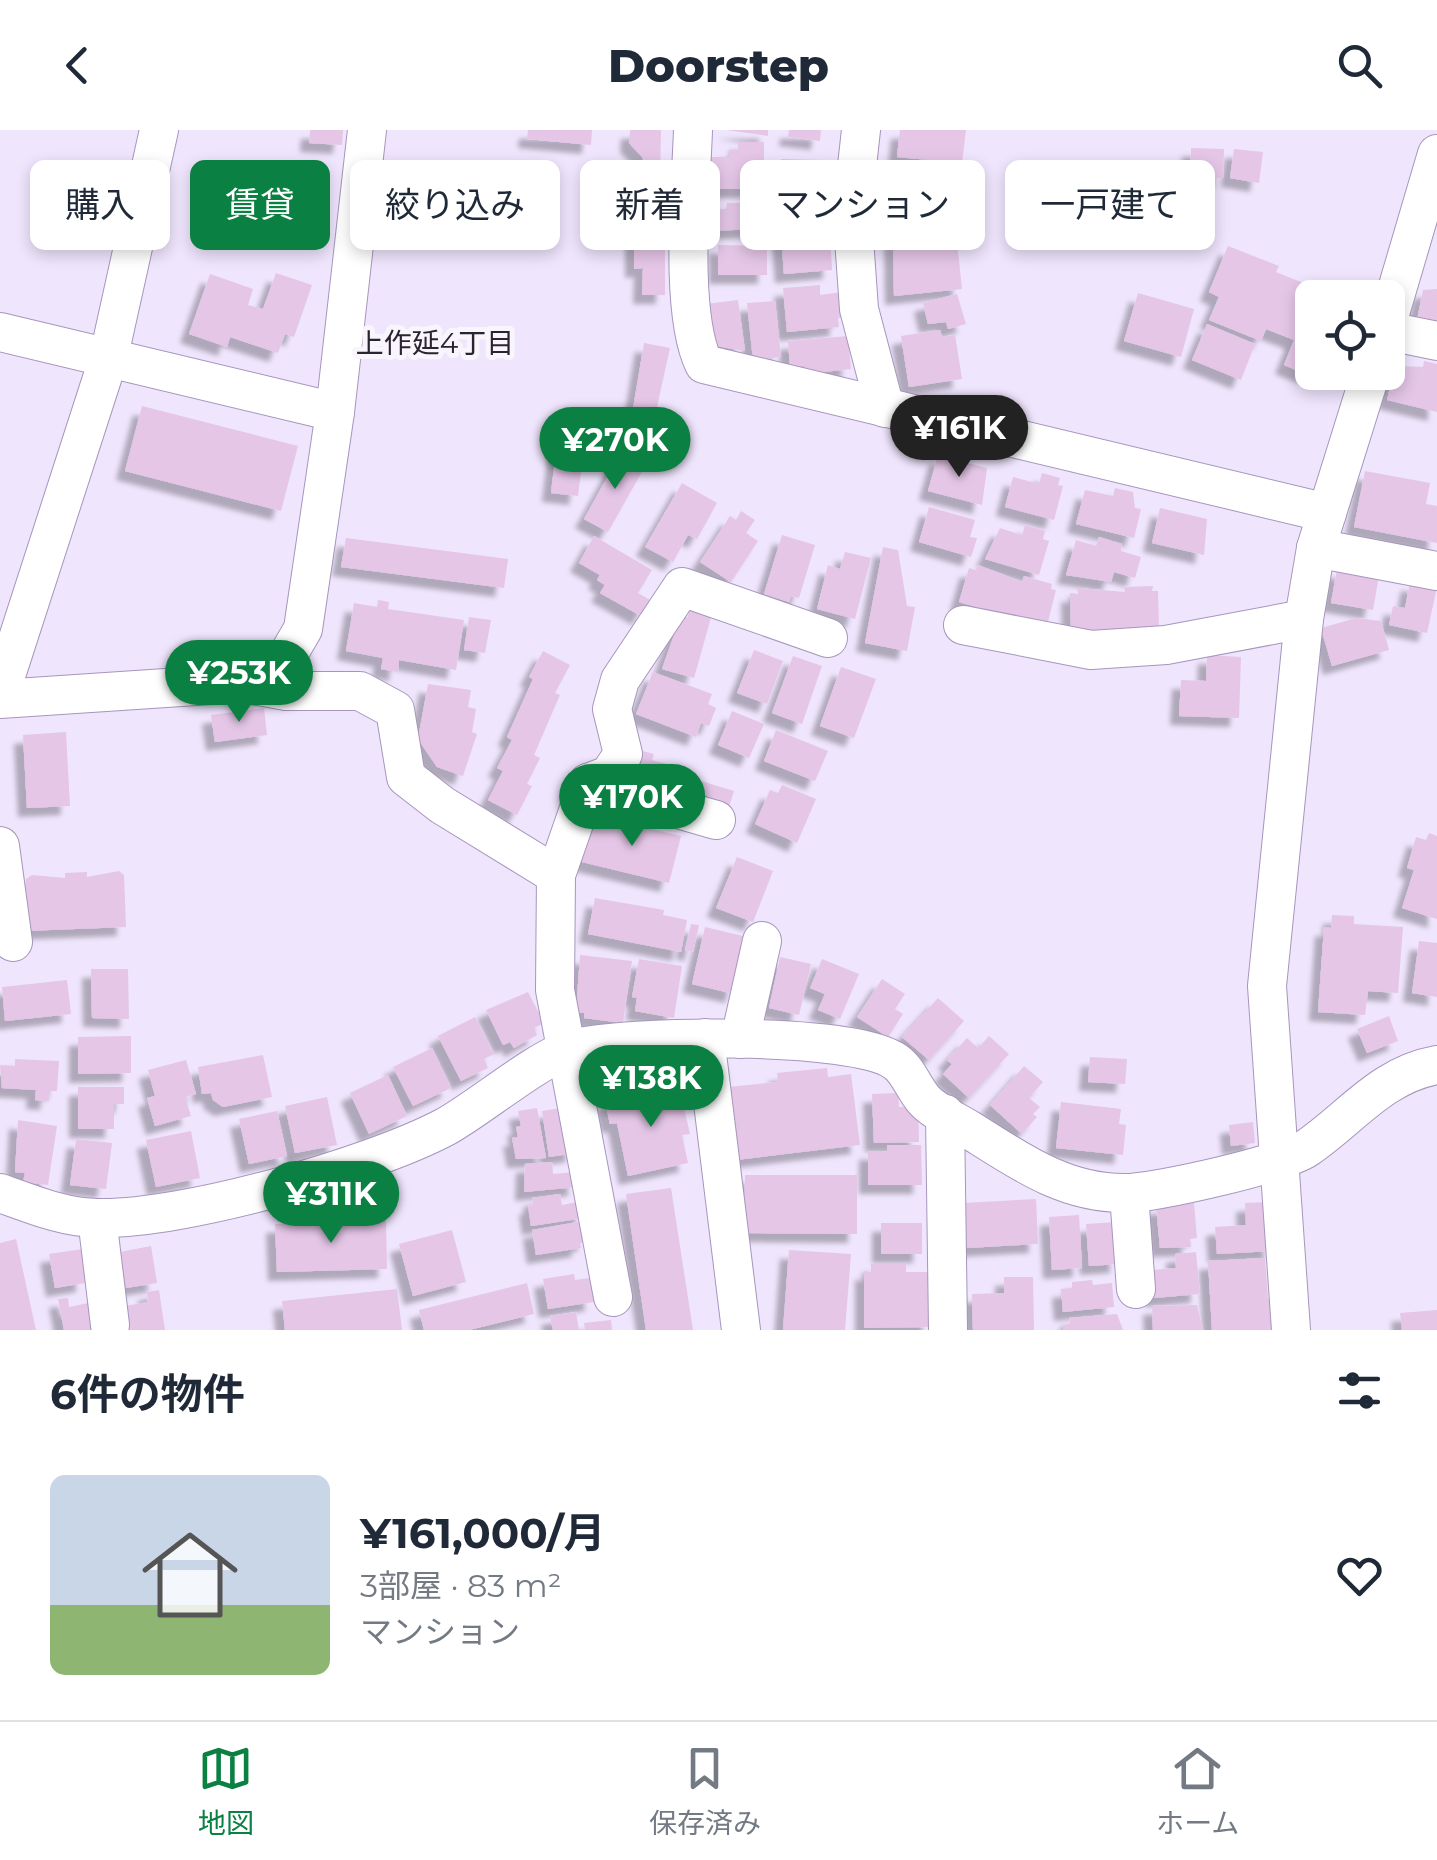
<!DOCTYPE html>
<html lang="ja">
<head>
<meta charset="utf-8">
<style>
  body { margin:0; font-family:Montserrat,"Noto Sans JP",sans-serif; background:#f2f2f3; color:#1f2937; height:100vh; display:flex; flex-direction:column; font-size:38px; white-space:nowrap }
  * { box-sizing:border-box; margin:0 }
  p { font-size:32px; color:#747a83 }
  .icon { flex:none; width:55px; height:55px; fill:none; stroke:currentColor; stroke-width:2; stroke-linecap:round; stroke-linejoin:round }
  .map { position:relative; height:1200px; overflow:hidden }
  .sheet { display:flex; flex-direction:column; background:#fff; flex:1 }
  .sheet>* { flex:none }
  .guide { position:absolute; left:30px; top:30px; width:1378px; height:90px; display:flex; gap:20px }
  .controls { position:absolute; left:1295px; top:150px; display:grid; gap:20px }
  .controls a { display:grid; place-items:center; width:110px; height:110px; border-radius:15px; background:#fff; box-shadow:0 5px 15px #0003; font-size:50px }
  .price { position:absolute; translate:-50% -85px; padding:0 22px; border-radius:35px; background:#0b8043; color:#fff; font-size:32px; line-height:65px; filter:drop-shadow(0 2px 5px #0008) }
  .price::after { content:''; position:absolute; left:50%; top:60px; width:30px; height:22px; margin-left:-15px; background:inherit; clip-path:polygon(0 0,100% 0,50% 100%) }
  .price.current { background:#222; color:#fff }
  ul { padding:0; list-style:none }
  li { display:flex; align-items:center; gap:30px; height:250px; padding:0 50px }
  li+li { border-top:2px solid #e0e1e3 }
  li span { display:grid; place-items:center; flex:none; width:280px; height:200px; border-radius:15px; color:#555 }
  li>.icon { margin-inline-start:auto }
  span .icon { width:120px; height:120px; fill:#fffc; stroke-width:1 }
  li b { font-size:42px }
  h2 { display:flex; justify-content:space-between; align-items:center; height:120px; padding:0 50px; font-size:42px }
  .chip { padding:0 35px; border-radius:15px; background:#fff; box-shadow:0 5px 15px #0003; font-size:35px; line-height:90px }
  .chip.current { background:#0b8043; color:#fff }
  header { display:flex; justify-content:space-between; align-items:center; height:130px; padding:0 50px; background:#fff; font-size:45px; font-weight:800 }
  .tabs { display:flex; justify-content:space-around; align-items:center; height:140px; border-top:2px solid #e0e1e3; background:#fff; font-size:28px; color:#747a83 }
  .tabs a { display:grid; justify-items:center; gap:5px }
  .tabs .current { color:#0b8043 }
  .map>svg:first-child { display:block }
  .building { fill:#e5c6e7; filter:url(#shadow) }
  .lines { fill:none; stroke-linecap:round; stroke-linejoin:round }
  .minor-casing { stroke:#a696bc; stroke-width:40 }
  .minor { stroke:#fff; stroke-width:38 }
  .labels { text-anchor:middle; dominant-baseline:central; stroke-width:10; stroke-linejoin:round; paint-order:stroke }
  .neighbourhood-label { font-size:28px; fill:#2a2332; stroke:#f9f5fd }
</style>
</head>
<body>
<header><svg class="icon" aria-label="back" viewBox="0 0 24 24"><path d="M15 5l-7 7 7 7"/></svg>Doorstep<svg class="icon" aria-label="search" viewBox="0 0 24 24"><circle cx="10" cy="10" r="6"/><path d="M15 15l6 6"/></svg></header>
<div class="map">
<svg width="1437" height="1200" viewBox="0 0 1437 1200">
  <defs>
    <filter id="shadow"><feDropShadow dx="-9" dy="9" stdDeviation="2.5" flood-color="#0004"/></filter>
  </defs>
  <rect width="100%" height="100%" fill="#efe5fd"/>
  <g class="building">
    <polygon points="310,0 343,0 342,15 309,13"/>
    <polygon points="528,0 592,0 591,15 527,9"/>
    <polygon points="630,0 661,0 660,49 642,49 643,28 629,13"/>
    <polygon points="727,0 768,0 768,6"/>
    <polygon points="789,0 821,0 820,11 788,7"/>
    <polygon points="900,0 966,0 962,33 897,27"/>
    <polygon points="738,12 764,12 764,59 704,59 704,46 711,47 711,27 729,27 729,20 738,20"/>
    <polygon points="1191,18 1224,19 1223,48 1190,47"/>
    <polygon points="1234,19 1263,22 1259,53 1230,48"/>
    <polygon points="781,29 822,30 822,59 835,59 834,82 794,80 795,66 780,66"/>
    <polygon points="275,35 309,53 295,79 261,61"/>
    <polygon points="951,42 957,92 886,101 881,56"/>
    <polygon points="650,64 665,64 665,165 642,165 643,138 634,139 634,89 649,90"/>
    <polygon points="762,72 763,99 704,101 702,80 726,79 727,73"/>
    <polygon points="830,101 832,140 784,144 781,104"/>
    <polygon points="956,102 962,159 894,166 893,108"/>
    <polygon points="718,115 767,116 767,145 718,145"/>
    <polygon points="1228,116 1279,136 1276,142 1338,167 1312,168 1312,233 1308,245 1284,235 1294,210 1266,199 1261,211 1209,190 1219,167 1209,162"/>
    <polygon points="276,143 312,155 294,207 285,204 278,223 230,207 227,217 189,204 210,144 253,159 248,175 263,179"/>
    <polygon points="820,155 820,165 842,162 844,187 838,188 839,197 787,202 783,158"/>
    <polygon points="1437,159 1437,194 1417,190 1423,160"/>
    <polygon points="1138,163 1194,179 1181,227 1124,211"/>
    <polygon points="957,164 966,194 948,199 946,192 928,194 923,173"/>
    <polygon points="738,170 745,221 710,215 706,174"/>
    <polygon points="775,171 781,227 753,230 747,173"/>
    <polygon points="1207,194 1255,214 1241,250 1192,230"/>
    <polygon points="940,200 942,207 955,205 962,249 909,257 901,206"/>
    <polygon points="848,206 851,239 805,244 804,236 790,237 788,211"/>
    <polygon points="644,213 670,218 653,295 631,291"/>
    <polygon points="1424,231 1437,234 1437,282 1387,270 1395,236 1423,237"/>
    <polygon points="142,276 298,316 281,381 125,341"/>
    <polygon points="557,313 584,316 578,366 551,363"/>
    <polygon points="627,321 644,338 608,402 584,389 619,326 623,328"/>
    <polygon points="938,325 987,338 982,375 928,361"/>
    <polygon points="1365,341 1430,353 1426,374 1437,376 1437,413 1354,397"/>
    <polygon points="1042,343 1060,348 1058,355 1063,356 1054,390 1005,377 1013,347 1039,354"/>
    <polygon points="682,353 717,373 697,409 688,405 673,432 645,417"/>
    <polygon points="1115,358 1133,362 1135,378 1141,379 1134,408 1076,394 1085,360 1113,366"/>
    <polygon points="929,377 975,390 970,407 977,408 971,427 919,412"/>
    <polygon points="1160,378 1207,389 1204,425 1152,413"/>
    <polygon points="741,381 755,390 746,403 758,411 731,452 700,432 730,386 736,390"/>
    <polygon points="1025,395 1045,401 1043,409 1049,411 1039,445 985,429 1000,398 1022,405"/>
    <polygon points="782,405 815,415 799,468 791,466 789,472 764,464"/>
    <polygon points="594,406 652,440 638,463 650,470 641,486 600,463 605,455 597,450 600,445 579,433"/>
    <polygon points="1099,407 1122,414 1121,421 1141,427 1135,448 1114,442 1111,452 1066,445 1076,410 1096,416"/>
    <polygon points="346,408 508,429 504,458 341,437"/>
    <polygon points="883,417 898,420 907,476 915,477 907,521 865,513"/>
    <polygon points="845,422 871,428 855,489 817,479 828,435 840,439"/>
    <polygon points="978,435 1022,452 1024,446 1052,454 1051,459 1056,460 1047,496 975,482 976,477 959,472 969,438 976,440"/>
    <polygon points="1337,439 1379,446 1373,480 1331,473"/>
    <polygon points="1410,452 1437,457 1427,503 1389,495 1393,476 1405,478"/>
    <polygon points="1153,456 1152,461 1158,461 1159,499 1087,505 1087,500 1071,500 1070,463 1078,464 1077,458 1125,462 1124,457"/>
    <polygon points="378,470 389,472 388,479 464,490 456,540 399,530 398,542 381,539 383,528 346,521 354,473 377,477"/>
    <polygon points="690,478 712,484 694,548 662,539 680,488 687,490"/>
    <polygon points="469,487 491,490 485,523 464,520"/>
    <polygon points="1356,488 1381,491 1389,520 1332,536 1321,498"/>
    <polygon points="754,520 783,531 767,574 737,563"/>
    <polygon points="543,521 570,535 555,563 560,565 534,625 540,628 527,654 532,656 517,685 488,670 503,641 497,638 512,610 507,607 533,549 529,547"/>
    <polygon points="1207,525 1241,527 1239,588 1179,586 1181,550 1206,551"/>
    <polygon points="793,526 822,536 802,594 772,583"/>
    <polygon points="841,537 876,549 854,608 820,596"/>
    <polygon points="653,542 712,564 708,574 716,578 709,596 701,593 696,607 636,584"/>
    <polygon points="428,554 471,560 468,577 476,579 472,602 477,604 463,646 437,637 418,609"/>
    <polygon points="264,578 267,605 215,612 211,585"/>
    <polygon points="732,581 764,594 749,628 718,615"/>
    <polygon points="776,600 828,621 815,651 764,631"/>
    <polygon points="66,602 70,676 27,678 23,605"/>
    <polygon points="639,620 654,624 652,630 667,634 665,640 734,661 727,683 628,653"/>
    <polygon points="782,655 816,669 797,713 755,694 770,660 778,663"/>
    <polygon points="594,685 681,706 669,753 582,732"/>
    <polygon points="1429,703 1437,706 1437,789 1402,778 1414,740 1407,738 1416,707 1426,710"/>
    <polygon points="737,727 773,741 753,792 716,778"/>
    <polygon points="119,741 124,745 126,797 24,801 26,749 32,745 65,748 65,743 87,742 87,747"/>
    <polygon points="595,768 664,780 663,785 687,790 681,822 588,804"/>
    <polygon points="1332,785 1354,786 1354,794 1403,797 1398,863 1368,861 1365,885 1318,882 1324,797 1331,798"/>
    <polygon points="691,794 699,795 693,822 685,820"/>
    <polygon points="705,797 747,807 734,864 692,854"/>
    <polygon points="1419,811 1437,813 1437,867 1412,863"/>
    <polygon points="580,825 632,831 623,893 584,888 584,883 576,882"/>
    <polygon points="780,827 811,834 799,885 769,878"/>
    <polygon points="639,829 682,836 674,888 635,881 637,868 632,867"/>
    <polygon points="822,829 859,844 840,889 818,880 825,864 810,858"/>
    <polygon points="91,839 128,839 129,889 92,888"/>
    <polygon points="882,849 905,864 895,879 903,884 888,907 857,887"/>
    <polygon points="67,850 71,884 5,891 2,857"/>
    <polygon points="528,862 544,893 534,898 537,905 514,918 510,912 503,915 486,880"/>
    <polygon points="938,868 964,891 929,930 902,907"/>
    <polygon points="1389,886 1398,911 1367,923 1357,899"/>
    <polygon points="475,887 494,924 484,929 488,938 461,951 438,906"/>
    <polygon points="131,906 131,943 78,944 78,907"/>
    <polygon points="989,906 1009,924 969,968 943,944 952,934 947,930 967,908 978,918"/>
    <polygon points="432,918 451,958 413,976 393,937"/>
    <polygon points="263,925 272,967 223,977 213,970 211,963 202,964 198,937"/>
    <polygon points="1090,927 1127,929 1125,954 1088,952"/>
    <polygon points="15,929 59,931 57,961 50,961 49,971 35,970 36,960 2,958 0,935 15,936"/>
    <polygon points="186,930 196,964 185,967 191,986 155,996 147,968 155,966 148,940"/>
    <polygon points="1024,936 1043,952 1029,968 1040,977 1033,984 1037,987 1022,1004 990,975"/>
    <polygon points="827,938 828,947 851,944 860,1015 736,1030 728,957 778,952 777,943"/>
    <polygon points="388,945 407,986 369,1004 350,963"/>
    <polygon points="679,956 690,1004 682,1005 688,1033 628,1046 617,993 610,994 605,972"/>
    <polygon points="78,957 124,957 124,974 114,974 114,999 78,999"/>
    <polygon points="898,963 899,977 918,976 919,1012 874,1013 872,964"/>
    <polygon points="327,967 337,1015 295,1023 285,976"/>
    <polygon points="1061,972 1121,979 1119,994 1126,995 1123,1025 1056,1018"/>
    <polygon points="568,977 575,1023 549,1027 542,981"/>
    <polygon points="537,978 546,1028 516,1029 512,1008 518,1007 516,997 521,996 518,981"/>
    <polygon points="277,981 287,1026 249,1034 239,989"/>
    <polygon points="18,990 57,996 48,1055 23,1052 25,1043 15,1042"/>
    <polygon points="1253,992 1255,1013 1231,1016 1229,995"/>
    <polygon points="191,1001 200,1048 156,1057 146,1010"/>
    <polygon points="76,1009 112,1013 106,1059 70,1055"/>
    <polygon points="887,1015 921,1015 922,1055 868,1055 868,1021 887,1021"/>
    <polygon points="552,1032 553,1044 576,1042 577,1057 524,1062 525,1034"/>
    <polygon points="745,1045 857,1045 857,1104 744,1103"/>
    <polygon points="671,1058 693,1200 646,1200 626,1064"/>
    <polygon points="560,1064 562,1075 583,1071 585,1088 531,1096 528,1076 533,1075 532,1068"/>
    <polygon points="1036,1069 1038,1114 967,1118 964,1073"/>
    <polygon points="1270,1072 1273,1121 1217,1124 1215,1097 1246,1095 1245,1073"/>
    <polygon points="1194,1073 1197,1108 1190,1109 1191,1117 1160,1118 1156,1076"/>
    <polygon points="1079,1085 1082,1138 1052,1140 1049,1087"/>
    <polygon points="386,1090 387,1139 277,1142 275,1094"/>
    <polygon points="583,1091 587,1112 580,1113 581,1118 536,1125 532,1100"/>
    <polygon points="1117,1092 1119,1134 1089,1136 1086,1094"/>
    <rect x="881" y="1093" width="41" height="31"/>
    <polygon points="452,1100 466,1152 413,1166 399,1114"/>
    <polygon points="16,1109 36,1200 0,1200 0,1113"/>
    <polygon points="151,1116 157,1153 126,1158 120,1122"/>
    <polygon points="83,1119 85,1153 55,1158 49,1124"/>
    <polygon points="789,1120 851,1124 845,1200 783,1200"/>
    <polygon points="1196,1122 1200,1164 1154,1168 1152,1140 1176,1138 1175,1124"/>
    <polygon points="1265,1128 1268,1169 1275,1169 1277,1200 1212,1200 1208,1131"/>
    <polygon points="871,1134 906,1134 906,1142 932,1142 931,1197 864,1198 864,1141 871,1142"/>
    <polygon points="574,1144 575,1150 590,1148 594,1172 548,1179 543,1149"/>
    <polygon points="1004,1147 1033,1147 1034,1200 973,1200 972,1164 1004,1163"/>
    <polygon points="1092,1150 1093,1155 1112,1153 1114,1177 1063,1182 1061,1159 1072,1158 1072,1152"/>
    <polygon points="527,1153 534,1184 469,1200 424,1200 419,1180"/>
    <polygon points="397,1159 402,1200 285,1200 282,1171"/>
    <polygon points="159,1160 165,1200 129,1200 125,1176 148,1172 147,1162"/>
    <polygon points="68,1168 69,1177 93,1172 93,1200 64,1200 58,1169"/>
    <polygon points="1197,1175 1203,1200 1153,1200 1152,1176"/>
    <polygon points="1437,1180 1437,1200 1402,1200 1400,1183"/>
    <polygon points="576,1182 579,1200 553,1200 550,1186"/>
    <polygon points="1117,1184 1123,1200 1063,1200 1063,1195 1070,1194 1069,1188"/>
    <polygon points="611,1190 612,1200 585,1200 584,1193"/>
  </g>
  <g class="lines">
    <g class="minor-casing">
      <g id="minor">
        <path d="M 693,0 C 691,59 679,183 704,234 L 1327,383"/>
        <polyline points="861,0 852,81 859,179 885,278"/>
        <polyline points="1388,190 1437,24"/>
        <polyline points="1388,201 1437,211"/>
        <polyline points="0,202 335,282"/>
        <polyline points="1316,418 1437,441"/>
        <polyline points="963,495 1091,520 1166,515 1304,489"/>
        <polyline points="241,553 286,561 360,561 395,580 406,647 442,675 556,745"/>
        <polyline points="0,564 108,230 159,0"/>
        <polyline points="0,569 241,553 282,535 303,499 335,282 367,0"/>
        <polyline points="588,653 716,690"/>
        <polyline points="0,716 13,812"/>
        <polyline points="705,908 741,1200"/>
        <polyline points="740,909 762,811"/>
        <polyline points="945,984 948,1200"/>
        <path d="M 0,1063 C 31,1074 65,1088 98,1088 C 183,1090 369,1037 445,997 C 478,979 540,927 571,919 C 623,905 855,901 896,932 C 908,940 914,959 924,970 C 935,982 955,991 970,1000 C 1019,1031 1065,1064 1126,1063 C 1156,1063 1284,1034 1307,1018 C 1351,988 1381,945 1437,935"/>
        <polyline points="1129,1064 1136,1159"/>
        <polyline points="97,1088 110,1195"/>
        <polyline points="613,1167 555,860 556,745 588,653 609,645 623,624 612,579 620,550 682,457 828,508"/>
        <polyline points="1291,1200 1267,856 1304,489 1316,418 1371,242"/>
      </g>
    </g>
    <use href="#minor" class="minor"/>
  </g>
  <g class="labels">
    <g class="neighbourhood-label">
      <text x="435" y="213">上作延4丁目</text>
    </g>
  </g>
</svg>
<div class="controls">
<a><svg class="icon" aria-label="locate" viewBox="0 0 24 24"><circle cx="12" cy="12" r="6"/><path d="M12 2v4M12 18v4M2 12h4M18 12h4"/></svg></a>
</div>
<b class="price current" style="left:959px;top:350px">¥161K</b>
<b class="price" style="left:615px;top:362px">¥270K</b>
<b class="price" style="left:239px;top:595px">¥253K</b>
<b class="price" style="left:632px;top:719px">¥170K</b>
<b class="price" style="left:651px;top:1000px">¥138K</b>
<b class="price" style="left:331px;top:1116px">¥311K</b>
<div class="guide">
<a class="chip">購入</a>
<a class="chip current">賃貸</a>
<a class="chip">絞り込み</a>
<a class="chip">新着</a>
<a class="chip">マンション</a>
<a class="chip">一戸建て</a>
</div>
</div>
<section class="sheet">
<h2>6件の物件<svg class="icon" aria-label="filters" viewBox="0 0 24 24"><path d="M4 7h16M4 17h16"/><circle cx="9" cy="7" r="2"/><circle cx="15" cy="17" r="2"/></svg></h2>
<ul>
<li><span style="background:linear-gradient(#c9d6e8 65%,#8fb573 0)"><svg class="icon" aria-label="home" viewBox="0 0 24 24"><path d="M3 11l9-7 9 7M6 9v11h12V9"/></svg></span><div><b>¥161,000/月</b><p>3部屋 · 83 m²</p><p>マンション</p></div><svg class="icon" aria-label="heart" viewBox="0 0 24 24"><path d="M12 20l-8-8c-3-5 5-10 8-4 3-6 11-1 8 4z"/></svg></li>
</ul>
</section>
<nav class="tabs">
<a class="current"><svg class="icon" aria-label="map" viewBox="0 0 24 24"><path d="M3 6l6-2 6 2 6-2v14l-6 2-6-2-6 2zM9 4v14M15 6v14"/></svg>地図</a>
<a><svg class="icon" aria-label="saved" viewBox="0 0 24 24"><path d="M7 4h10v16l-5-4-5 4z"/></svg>保存済み</a>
<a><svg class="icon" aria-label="home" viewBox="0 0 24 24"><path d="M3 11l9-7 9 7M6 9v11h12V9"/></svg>ホーム</a>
</nav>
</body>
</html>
